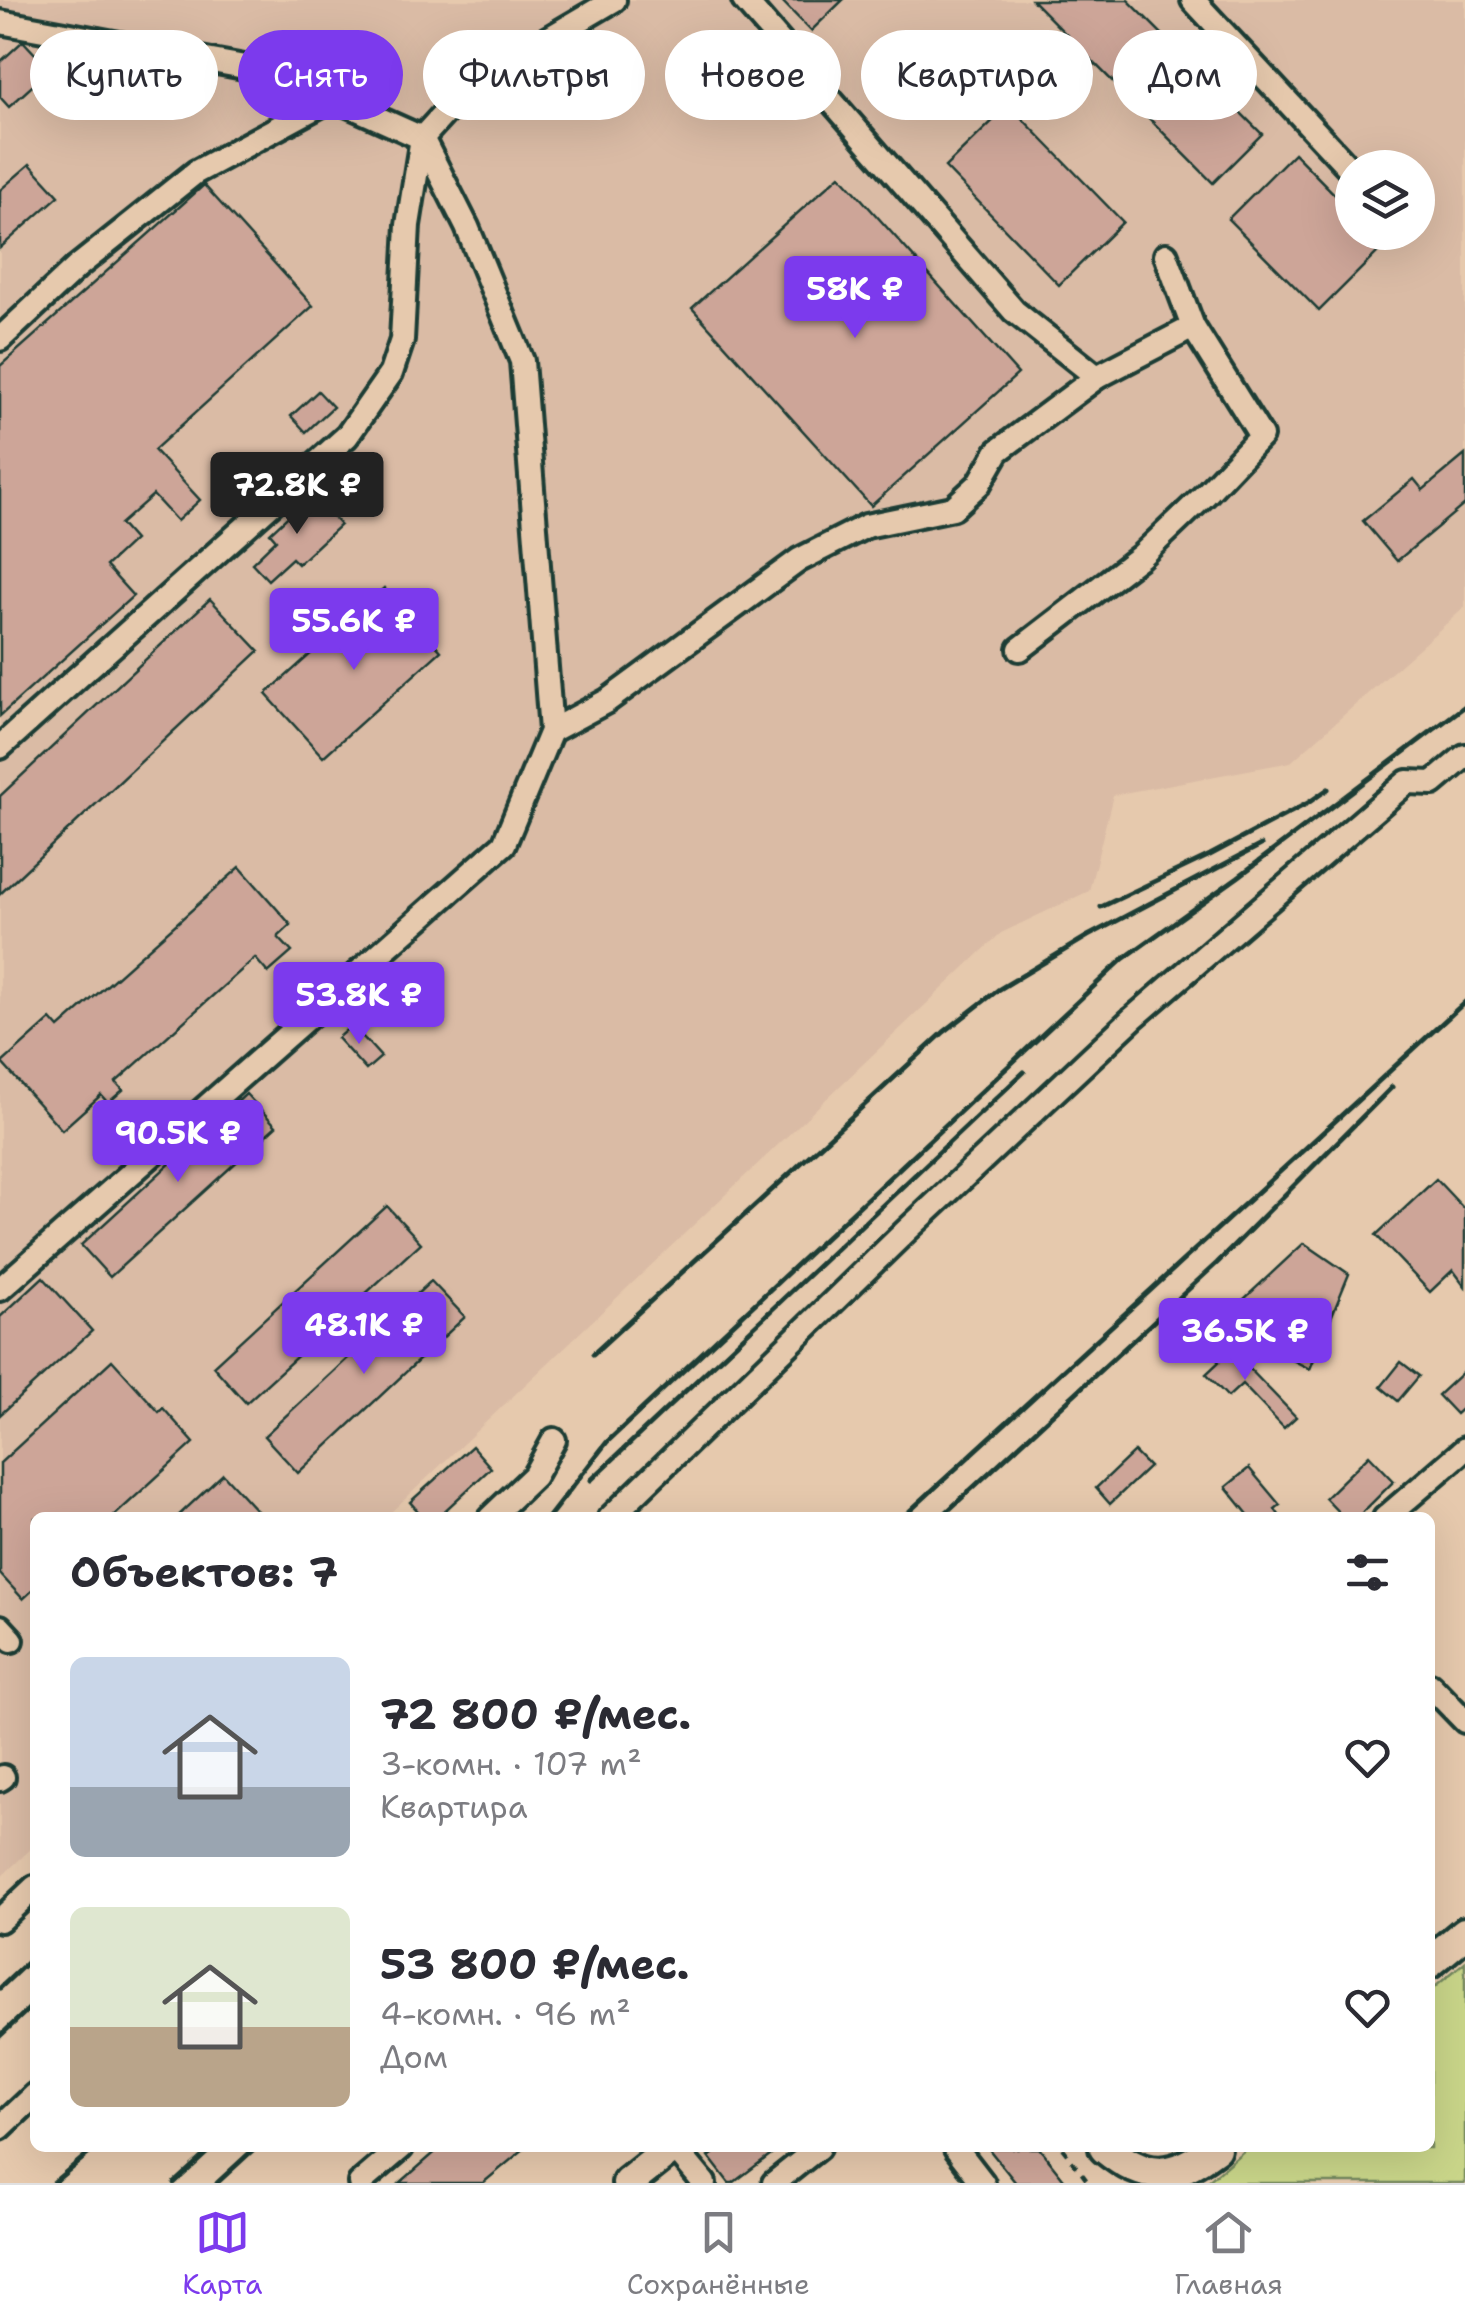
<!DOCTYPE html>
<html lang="ru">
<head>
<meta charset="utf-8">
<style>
  body { margin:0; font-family:"Shantell Sans",sans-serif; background:#f2f2f3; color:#2b2b33; height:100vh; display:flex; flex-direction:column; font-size:38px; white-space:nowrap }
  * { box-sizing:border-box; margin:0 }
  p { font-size:32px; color:#7c7c81 }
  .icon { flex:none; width:55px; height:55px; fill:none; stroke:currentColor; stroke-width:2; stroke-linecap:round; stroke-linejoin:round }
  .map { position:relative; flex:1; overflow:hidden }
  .drawer { position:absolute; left:30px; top:1512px; width:1405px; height:640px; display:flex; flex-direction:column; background:#fff; border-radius:15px; box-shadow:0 10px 40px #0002 }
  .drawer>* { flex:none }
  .top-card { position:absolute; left:30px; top:30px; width:1405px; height:90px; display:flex; gap:20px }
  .tools { position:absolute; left:1335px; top:150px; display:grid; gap:20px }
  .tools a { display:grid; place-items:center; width:100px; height:100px; border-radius:50%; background:#fff; box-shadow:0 10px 40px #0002; font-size:50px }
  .price { position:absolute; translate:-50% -85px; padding:0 22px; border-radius:10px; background:#7c3aed; color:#fff; font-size:32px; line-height:65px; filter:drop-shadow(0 2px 5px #0008) }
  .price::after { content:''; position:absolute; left:50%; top:60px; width:30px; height:22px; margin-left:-15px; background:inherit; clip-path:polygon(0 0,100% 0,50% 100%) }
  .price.on { background:#222; color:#fff }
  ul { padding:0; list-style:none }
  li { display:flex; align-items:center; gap:30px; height:250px; padding:0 40px }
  li span { display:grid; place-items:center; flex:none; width:280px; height:200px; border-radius:15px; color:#555 }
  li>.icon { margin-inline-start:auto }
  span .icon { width:120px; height:120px; fill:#fffc; stroke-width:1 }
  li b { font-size:42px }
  h2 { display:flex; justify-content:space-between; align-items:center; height:120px; padding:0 40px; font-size:42px }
  .pill { padding:0 35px; border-radius:45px; background:#fff; box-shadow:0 10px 40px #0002; font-size:35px; line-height:90px }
  .pill.on { background:#7c3aed; color:#fff }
  .tabs { display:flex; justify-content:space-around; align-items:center; height:140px; border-top:2px solid #e1e1e2; background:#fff; font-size:28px; color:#7c7c81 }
  .tabs a { display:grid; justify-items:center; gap:5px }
  .tabs .on { color:#7c3aed }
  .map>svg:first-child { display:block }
  .built { fill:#dabba5; fill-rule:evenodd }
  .green { fill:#c9d589; stroke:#74895e; stroke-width:2.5 }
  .building { fill:#cda598; stroke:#1f3d34; stroke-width:2.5 }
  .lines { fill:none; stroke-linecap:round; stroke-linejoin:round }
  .minor-casing { stroke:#1f3d34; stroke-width:30 }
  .major-casing { stroke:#1f3d34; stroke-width:38 }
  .path { stroke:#1f3d34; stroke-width:4; stroke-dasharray:8 8; stroke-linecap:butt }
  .minor { stroke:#e6c9ad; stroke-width:22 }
  .major { stroke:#e6c9ad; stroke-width:30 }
  .rail { stroke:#1f3d34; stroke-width:5 }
</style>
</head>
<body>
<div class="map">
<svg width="1465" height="2183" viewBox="0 0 1465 2183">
  <rect width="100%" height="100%" fill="#e6c9ad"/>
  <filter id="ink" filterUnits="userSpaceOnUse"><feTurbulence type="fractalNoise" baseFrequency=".01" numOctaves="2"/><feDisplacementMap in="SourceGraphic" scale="20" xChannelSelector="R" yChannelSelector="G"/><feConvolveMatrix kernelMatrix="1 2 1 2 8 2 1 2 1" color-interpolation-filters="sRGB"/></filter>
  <g filter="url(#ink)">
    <path class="built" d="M 0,0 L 1465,0 L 1465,607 L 1291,762 L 1113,795 L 1089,891 L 1001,933 L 386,1517 L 35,1518 L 35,1845 L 0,1878 ZM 1352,168 L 1418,168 L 1418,232 L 1352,232 Z"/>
    <polygon class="green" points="1465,1962 1465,2183 1206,2183 1247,2148 1430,2148 1430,1991"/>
    <g class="building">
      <polygon points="781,0 843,0 811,31"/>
      <polygon points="1032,0 1128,0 1262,134 1213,183"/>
      <polygon points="23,41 50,70 9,107 0,97 0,62"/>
      <polygon points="1009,105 1123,222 1059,285 945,167"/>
      <polygon points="1294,153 1352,212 1352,232 1373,232 1385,245 1319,311 1228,219"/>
      <polygon points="30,164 59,196 0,248 0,190"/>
      <polygon points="840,175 1018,374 871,506 692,308"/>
      <polygon points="204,185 313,306 154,450 200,500 177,521 153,495 120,524 134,540 106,566 133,596 0,716 0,366"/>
      <polygon points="318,391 333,407 306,432 291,416"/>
      <polygon points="1465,455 1465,504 1397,561 1363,521 1414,479 1423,490"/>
      <polygon points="312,494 340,525 298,564 292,558 268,580 252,563 276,540 270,533"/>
      <polygon points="384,588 441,651 323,757 266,694"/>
      <polygon points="210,599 259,651 0,894 0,796"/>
      <polygon points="240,867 291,925 278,937 292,952 268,973 255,958 116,1082 123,1090 108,1103 101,1095 62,1130 2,1063 51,1019 59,1028"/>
      <polygon points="352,1025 381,1057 366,1070 337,1038"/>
      <polygon points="246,1094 276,1126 110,1277 81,1245"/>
      <polygon points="1436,1179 1465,1210 1465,1286 1453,1270 1430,1292 1376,1235"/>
      <polygon points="387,1206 421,1243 246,1403 213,1366"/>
      <polygon points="1304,1243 1349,1274 1310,1369 1267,1347 1229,1313"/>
      <polygon points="43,1277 92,1331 0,1415 0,1317"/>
      <polygon points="431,1281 465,1317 298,1473 264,1436"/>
      <polygon points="1222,1340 1296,1417 1284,1428 1242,1384 1228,1397 1206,1374 1219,1362 1210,1352"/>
      <polygon points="112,1360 159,1412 163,1408 194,1443 112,1518 35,1518 35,1588 23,1599 0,1574 0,1463"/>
      <polygon points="1401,1362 1419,1376 1398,1401 1381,1387"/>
      <polygon points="1465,1370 1465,1406 1456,1414 1438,1395"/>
      <polygon points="472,1446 491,1468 437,1518 424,1518 410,1502"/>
      <polygon points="1134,1452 1149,1467 1110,1504 1096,1488"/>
      <polygon points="1369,1455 1394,1481 1357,1518 1344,1518 1325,1498"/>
      <polygon points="1249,1468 1280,1505 1275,1509 1281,1518 1251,1518 1226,1487"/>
      <polygon points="223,1474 257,1511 249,1518 176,1518"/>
      <polygon points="440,2148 525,2148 483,2183 400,2183"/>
      <polygon points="721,2148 779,2148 733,2183 729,2183 709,2157"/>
      <polygon points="988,2148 1039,2148 1067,2183 1016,2183"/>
    </g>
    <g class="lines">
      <g class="minor-casing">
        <g id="minor">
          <polyline points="744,0 1014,311 1097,377"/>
          <polyline points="1193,0 1352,171"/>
          <polyline points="0,22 277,73 422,138 467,227 522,361 551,731 504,844 0,1289"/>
          <polyline points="0,339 77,267 196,172 333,98"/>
          <polyline points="1020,649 1141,556 1206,494 1261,436 1193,327 1166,255"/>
          <polyline points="551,731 607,701 799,560 866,526 953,508 979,484 998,451 1097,377 1193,327"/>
          <polyline points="0,747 347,436 391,373 402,340 408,225 422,138 471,84 614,0"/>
          <polyline points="490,1518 534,1476 554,1440"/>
          <polyline points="610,1518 905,1232 1133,1018 1407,782 1433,783 1465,756"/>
          <polyline points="1385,1518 1465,1449"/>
          <polyline points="0,1627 12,1640"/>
          <polyline points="1430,1685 1465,1721"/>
          <polyline points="0,1779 3,1777"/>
          <polyline points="0,1920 35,1887"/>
          <polyline points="0,2128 35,2095"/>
          <polyline points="675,2148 704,2183"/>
          <polyline points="956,2148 983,2183"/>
          <polyline points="360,2183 401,2148"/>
          <polyline points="774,2183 818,2148"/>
        </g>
      </g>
      <g class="major-casing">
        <g id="major">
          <polyline points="1430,1962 1465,1933"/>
          <path d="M 1105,2148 C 1147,2182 1172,2180 1215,2148"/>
          <polyline points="628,2183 672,2148"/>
        </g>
      </g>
      <polyline class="path" points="1062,2148 1089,2183"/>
      <use href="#minor" class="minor"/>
      <use href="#major" class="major"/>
      <g class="rail">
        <polyline points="1101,907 1210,855 1308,803 1328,789"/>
        <polyline points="593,1354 944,1032 998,990 1088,936 1261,845"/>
        <polyline points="591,1480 1024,1072"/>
        <polyline points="548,1518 607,1442 1123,959 1238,877 1465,706"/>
        <polyline points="902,1518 1465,1002"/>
        <polyline points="940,1518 1217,1263 1392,1087"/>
        <polyline points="0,1988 35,1955"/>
        <polyline points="0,2036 35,2003"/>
        <polyline points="53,2183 95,2148"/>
        <polyline points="174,2183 212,2148"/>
        <polyline points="217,2183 255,2148"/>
      </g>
    </g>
  </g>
</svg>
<div class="tools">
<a><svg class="icon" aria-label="layers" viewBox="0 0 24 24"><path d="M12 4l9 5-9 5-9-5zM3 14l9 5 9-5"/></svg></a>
</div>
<b class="price" style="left:855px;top:341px">58K ₽</b>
<b class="price on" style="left:297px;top:537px">72.8K ₽</b>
<b class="price" style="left:354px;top:673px">55.6K ₽</b>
<b class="price" style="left:359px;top:1047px">53.8K ₽</b>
<b class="price" style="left:178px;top:1185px">90.5K ₽</b>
<b class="price" style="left:364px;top:1377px">48.1K ₽</b>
<b class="price" style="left:1245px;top:1383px">36.5K ₽</b>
<div class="top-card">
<a class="pill">Купить</a>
<a class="pill on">Снять</a>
<a class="pill">Фильтры</a>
<a class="pill">Новое</a>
<a class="pill">Квартира</a>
<a class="pill">Дом</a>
</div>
<section class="drawer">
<h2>Объектов: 7<svg class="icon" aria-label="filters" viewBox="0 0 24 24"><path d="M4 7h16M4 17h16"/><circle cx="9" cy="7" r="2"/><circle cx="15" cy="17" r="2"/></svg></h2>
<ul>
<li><span style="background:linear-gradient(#c9d6e8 65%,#9aa5b1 0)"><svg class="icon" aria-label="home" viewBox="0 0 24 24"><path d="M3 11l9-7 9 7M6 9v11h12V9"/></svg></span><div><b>72 800 ₽/мес.</b><p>3-комн. · 107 m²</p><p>Квартира</p></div><svg class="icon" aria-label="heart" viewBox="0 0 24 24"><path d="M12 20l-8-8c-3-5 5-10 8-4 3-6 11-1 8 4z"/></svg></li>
<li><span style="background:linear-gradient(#dfe7d0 60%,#b9a48a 0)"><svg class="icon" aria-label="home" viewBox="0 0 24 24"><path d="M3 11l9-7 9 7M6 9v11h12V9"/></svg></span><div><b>53 800 ₽/мес.</b><p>4-комн. · 96 m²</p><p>Дом</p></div><svg class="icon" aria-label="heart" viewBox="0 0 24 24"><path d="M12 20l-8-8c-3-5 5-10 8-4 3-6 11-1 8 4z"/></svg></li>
</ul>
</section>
</div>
<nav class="tabs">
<a class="on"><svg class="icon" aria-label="map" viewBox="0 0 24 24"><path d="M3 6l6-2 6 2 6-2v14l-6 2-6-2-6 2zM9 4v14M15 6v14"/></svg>Карта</a>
<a><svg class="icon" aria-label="saved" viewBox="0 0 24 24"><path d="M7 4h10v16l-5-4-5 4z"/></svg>Сохранённые</a>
<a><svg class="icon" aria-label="home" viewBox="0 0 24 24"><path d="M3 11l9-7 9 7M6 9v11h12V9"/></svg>Главная</a>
</nav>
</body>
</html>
